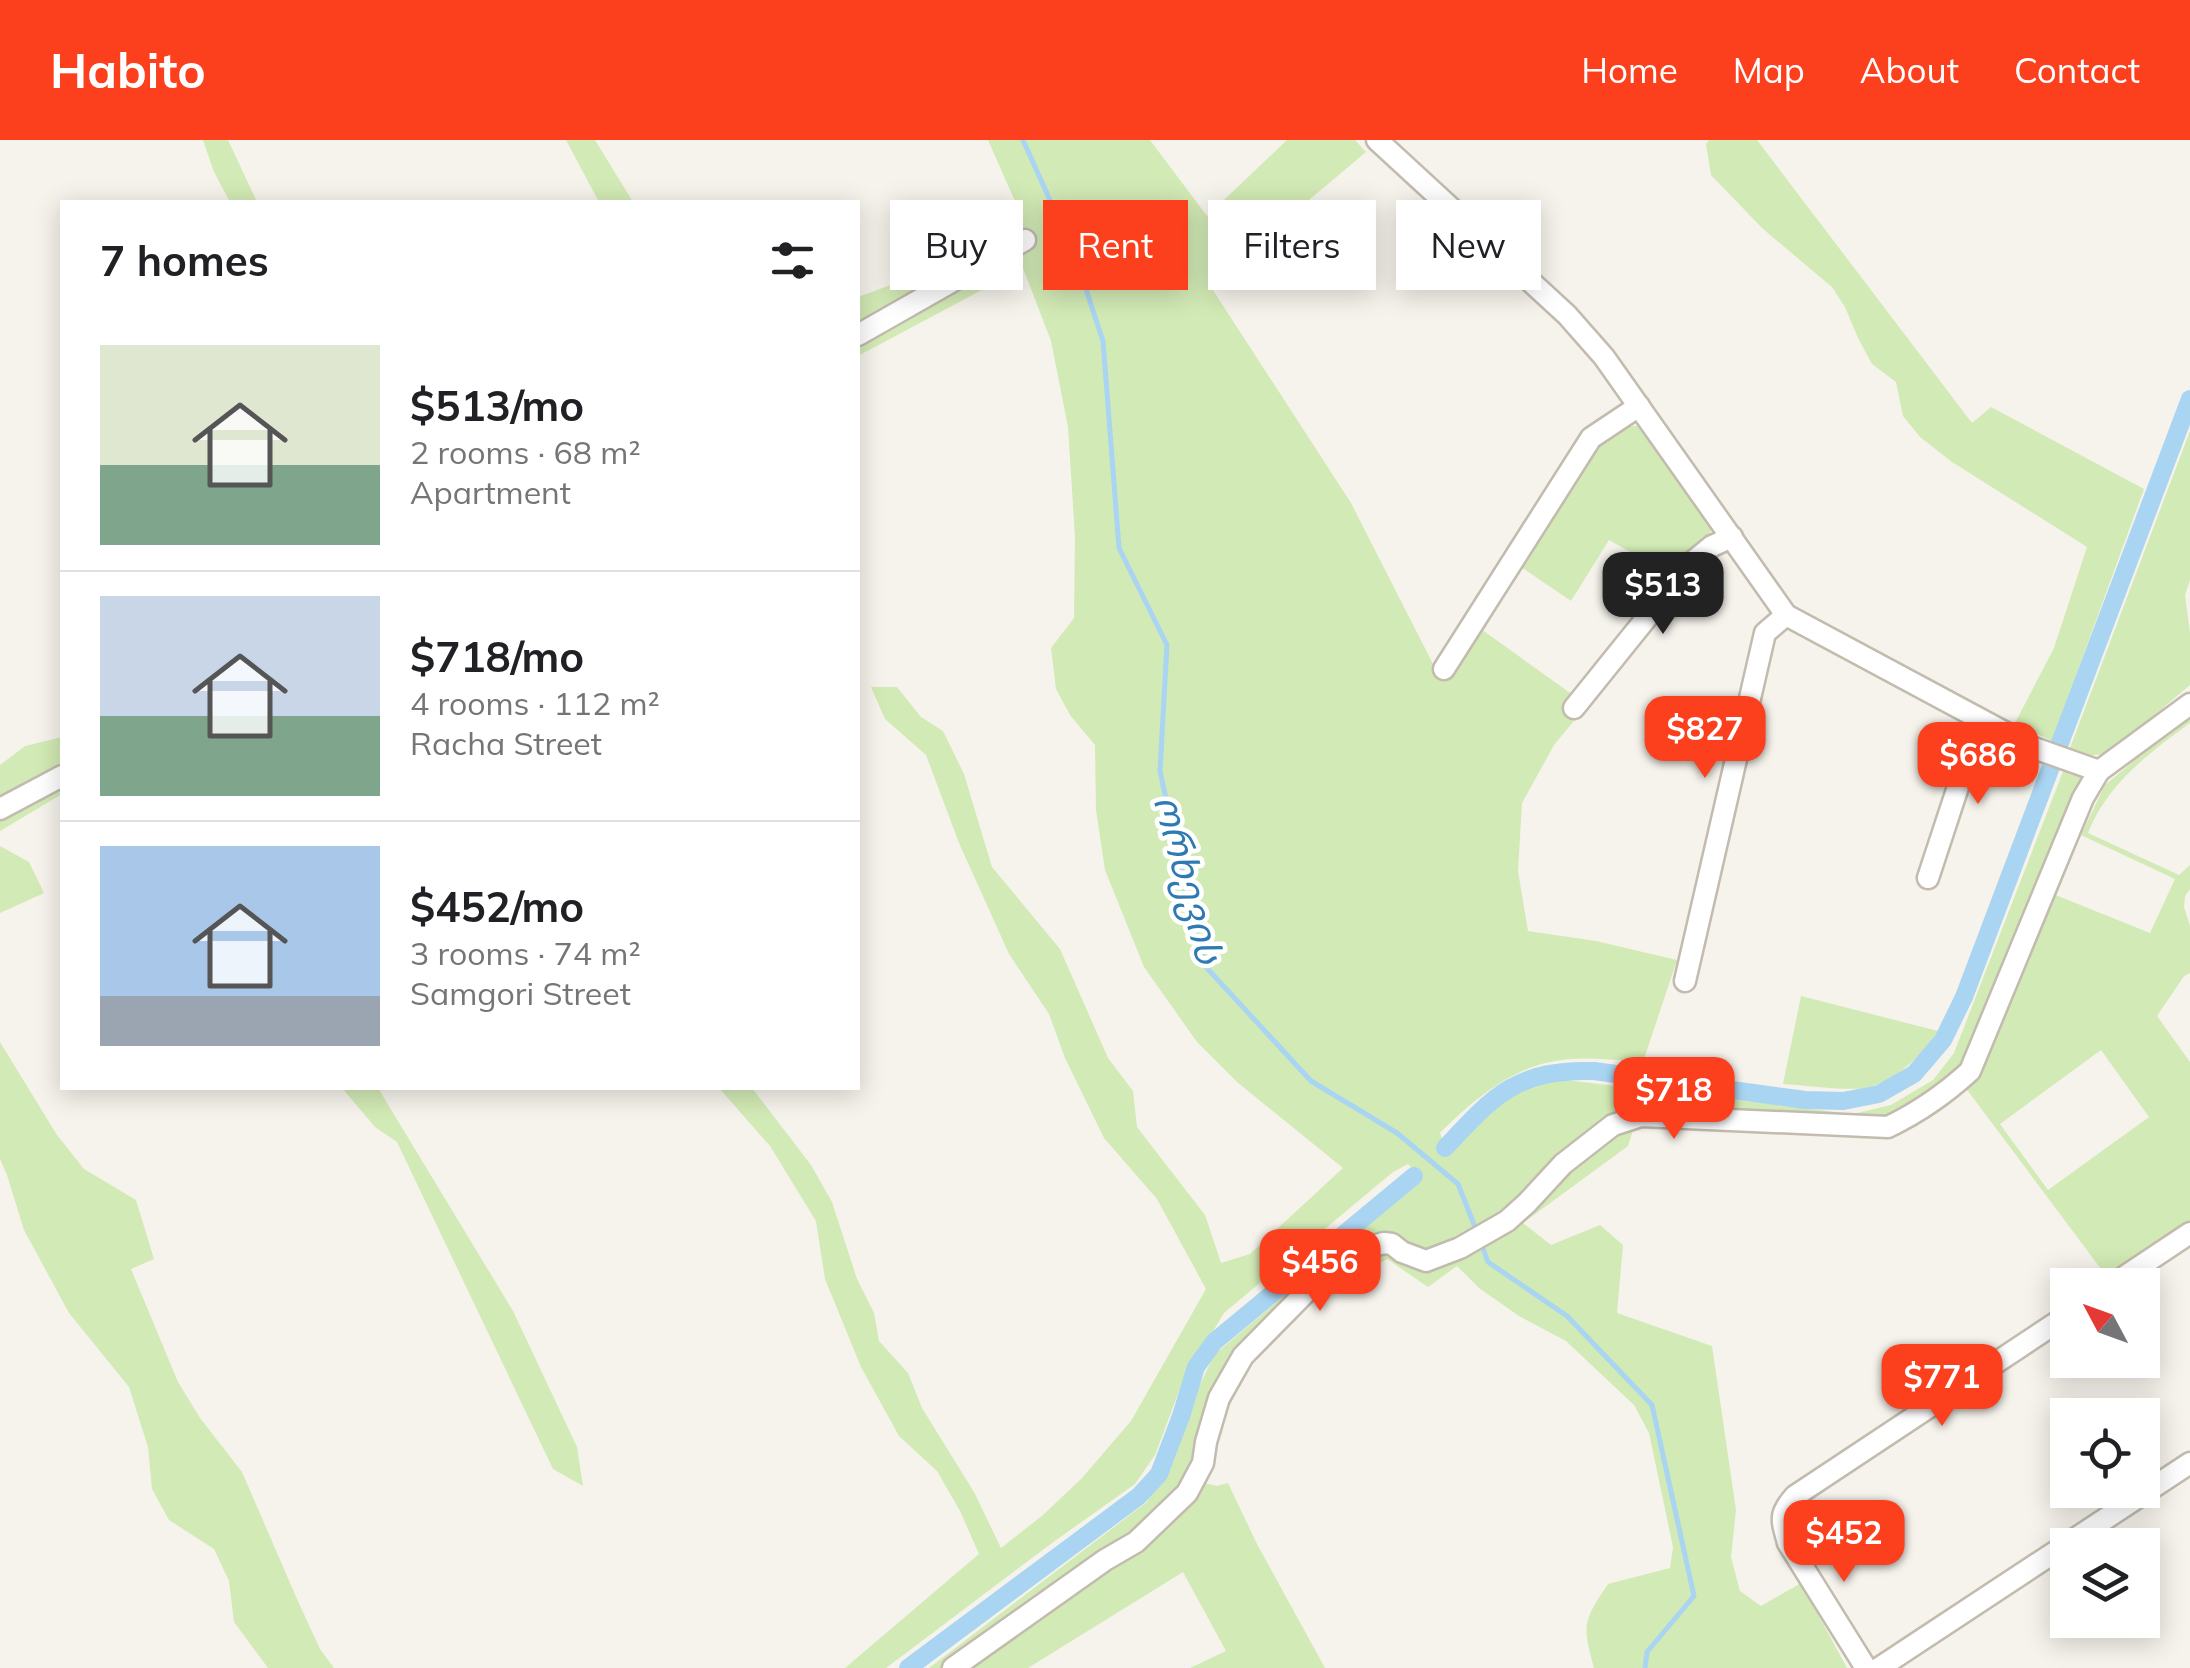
<!DOCTYPE html>
<html lang="en">
<head>
<meta charset="utf-8">
<style>
  body { margin:0; font-family:Mulish,"Noto Sans Georgian",sans-serif; background:#f6f6f6; color:#202124; height:100vh; display:flex; flex-direction:column; font-size:38px; white-space:nowrap }
  * { box-sizing:border-box; margin:0 }
  p { font-size:32px; color:#757577 }
  .icon { flex:none; width:55px; height:55px; fill:none; stroke:currentColor; stroke-width:2; stroke-linecap:round; stroke-linejoin:round }
  .map { position:relative; flex:1; overflow:hidden }
  .details { position:absolute; left:60px; top:60px; width:800px; height:890px; display:flex; flex-direction:column; background:#fff; border-radius:0px; box-shadow:0 5px 25px #0003 }
  .details>* { flex:none }
  .guide { position:absolute; left:890px; top:60px; width:950px; height:90px; display:flex; gap:20px }
  .needle { width:65px; rotate:311deg }
  .tools { position:absolute; left:2050px; top:1128px; display:grid; gap:20px }
  .tools a { display:grid; place-items:center; width:110px; height:110px; border-radius:0px; background:#fff; box-shadow:0 5px 25px #0003; font-size:50px }
  .price { position:absolute; translate:-50% -85px; padding:0 22px; border-radius:20px; background:#fc3f1d; color:#fff; font-size:32px; line-height:65px; filter:drop-shadow(0 2px 5px #0008) }
  .price::after { content:''; position:absolute; left:50%; top:60px; width:30px; height:22px; margin-left:-15px; background:inherit; clip-path:polygon(0 0,100% 0,50% 100%) }
  .price.on { background:#222; color:#fff }
  ul { padding:0; list-style:none }
  li { display:flex; align-items:center; gap:30px; height:250px; padding:0 40px }
  li+li { border-top:2px solid #e0e0e0 }
  li span { display:grid; place-items:center; flex:none; width:280px; height:200px; border-radius:0px; color:#555 }
  li>.icon { margin-inline-start:auto }
  span .icon { width:120px; height:120px; fill:#fffc; stroke-width:1 }
  li b { font-size:42px }
  h2 { display:flex; justify-content:space-between; align-items:center; height:120px; padding:0 40px; font-size:42px }
  .pill { padding:0 35px; border-radius:0px; background:#fff; box-shadow:0 5px 25px #0003; font-size:35px; line-height:90px }
  .pill.on { background:#fc3f1d; color:#fff }
  header { display:flex; align-items:center; gap:60px; box-sizing:border-box; height:140px; padding:0 50px; background:#fc3f1d; color:#fff }
  header strong { font-size:48px }
  nav { display:flex; gap:55px; margin-inline-start:auto; font-size:35px }
  .map>svg:first-child { display:block }
  .green { fill:#d2eab5; fill-rule:evenodd }
  .lines { fill:none; stroke-linecap:round; stroke-linejoin:round }
  .stream { stroke:#a9d4f2; stroke-width:5 }
  .canal { stroke:#a9d4f2; stroke-width:18 }
  .street-casing { stroke:#c2bbae; stroke-width:25 }
  .street { stroke:#fff; stroke-width:20 }
  .labels { text-anchor:middle; dominant-baseline:central; stroke-width:9; stroke-linejoin:round; paint-order:stroke }
  .water-label { font-size:38px; font-style:italic; fill:#2e7ab2; stroke:#fff }
</style>
</head>
<body>
<header>
<strong>Habito</strong>
<nav><a>Home</a><a>Map</a><a>About</a><a>Contact</a></nav>
</header>
<div class="map">
<svg width="2190" height="1528" viewBox="0 0 2190 1528">
  <rect width="100%" height="100%" fill="#f6f3ec"/>
  <g class="green">
    <polygon points="203,0 228,0 257,62 230,62 214,32"/>
    <polygon points="566,0 595,0 633,62 599,62"/>
    <path d="M 988,0 L 1150,0 L 1207,76 L 1287,0 L 1355,0 L 1366,12 L 1209,144 L 1351,363 L 1433,524 L 1468,476 L 1478,487 L 1587,565 L 1554,605 L 1522,663 L 1518,731 L 1528,791 L 1596,801 L 1677,820 L 1643,922 C 1613,920 1580,915 1550,922 C 1507,931 1470,963 1440,993 L 1448,1014 L 1489,970 L 1522,947 L 1557,939 L 1853,974 L 1891,965 L 1933,940 L 1954,913 L 2064,629 L 2083,635 L 2088,644 L 1964,927 L 1932,955 L 1880,980 L 1640,968 L 1628,1006 L 1523,1083 L 1551,1105 L 1600,1085 L 1623,1105 L 1617,1173 L 1712,1206 L 1736,1370 L 1731,1417 L 1740,1451 L 1761,1466 L 1801,1443 L 1847,1528 L 1594,1528 C 1582,1485 1583,1481 1608,1444 L 1670,1428 L 1673,1407 L 1649,1293 L 1634,1265 L 1566,1201 L 1519,1176 L 1479,1148 L 1457,1126 L 1428,1147 L 1387,1119 L 1300,1169 L 1260,1209 L 1225,1274 L 1204,1343 L 1217,1346 L 1228,1343 L 1257,1404 L 1325,1528 L 1190,1528 L 1226,1511 L 1183,1432 L 1028,1528 L 929,1528 L 1147,1362 L 1173,1323 L 1197,1251 L 1214,1215 L 1406,1052 L 1420,1037 L 1408,1024 L 1393,1032 L 1224,1173 L 1182,1243 L 1155,1315 L 1135,1344 L 1052,1403 L 886,1528 L 845,1528 L 979,1414 L 960,1371 L 937,1331 L 899,1296 L 861,1227 L 825,1139 L 816,1081 L 770,1006 L 719,948 L 752,948 L 811,1025 L 832,1062 L 857,1139 L 874,1173 L 879,1201 L 908,1233 L 922,1268 L 974,1352 L 1001,1408 L 1043,1375 L 1082,1338 L 1131,1281 L 1206,1149 L 1157,1059 L 1104,998 L 1065,918 L 1049,874 L 1009,814 L 959,703 L 926,615 L 885,579 L 871,547 L 897,547 L 921,577 L 943,591 L 964,634 L 992,727 L 1060,809 L 1108,918 L 1133,951 L 1137,987 L 1205,1075 L 1221,1123 L 1250,1114 L 1343,1028 L 1237,942 L 1197,902 L 1144,827 L 1105,730 L 1096,670 L 1095,605 L 1070,575 L 1056,549 L 1051,508 L 1074,478 L 1075,397 L 1068,287 L 1051,201 L 1023,128 L 858,216 L 858,157 L 929,131 L 975,94 L 1022,77 Z"/>
    <polygon points="1709,0 1757,0 1972,283 1991,267 2144,349 2052,601 2015,583 2054,508 2087,407 1952,322 1920,297 1903,276 1896,242 1872,224 1858,198 1845,167 1832,147 1763,89 1711,35 1706,4"/>
    <polygon points="1622,286 1638,286 1655,299 1714,388 1668,434 1609,400 1571,461 1521,427 1597,302"/>
    <polygon points="2190,291 2190,440 2185,455 2190,493 2190,545 2108,614 2091,615 2070,608"/>
    <path d="M 2190,574 L 2190,583 C 2149,613 2107,644 2088,693 L 2179,735 L 2190,725 L 2190,749 L 2185,756 L 2184,767 L 2190,786 L 2190,833 L 2184,836 L 2157,876 L 2190,922 L 2190,1082 L 2107,1137 L 1965,947 L 2053,754 L 2150,793 L 2175,739 L 2081,695 L 2105,645 ZM 2101,910 L 2149,977 L 2048,1050 L 2000,984 Z"/>
    <polygon points="62,597 62,654 0,691 0,625 25,606"/>
    <polygon points="0,706 29,722 44,753 0,773"/>
    <path d="M 1801,856 L 1938,891 C 1922,915 1894,944 1863,948 C 1843,951 1805,945 1783,944 Z"/>
    <polygon points="0,902 57,995 84,1029 136,1060 154,1119 131,1129 178,1242 200,1278 242,1332 297,1459 320,1509 334,1528 268,1528 234,1482 229,1441 214,1409 169,1380 152,1349 148,1307 129,1247 69,1173 24,1090 7,1035 0,1019"/>
    <polygon points="342,948 378,948 513,1171 577,1307 583,1346 553,1329 397,1002 375,987"/>
  </g>
  <g class="lines">
    <g class="stream">
      <polyline points="1023,0 1075,116 1103,201 1119,408 1167,505 1160,631 1189,765 1205,826 1311,941 1397,993 1458,1044 1477,1092"/>
      <polyline points="1481,1103 1488,1122 1567,1176 1652,1265 1694,1456 1647,1512 1645,1528"/>
    </g>
    <g class="canal">
      <path d="M 1445,1008 C 1494,955 1517,929 1594,931 L 1805,960 L 1843,961 L 1879,954 L 1914,934 L 1943,900 L 1964,857 L 2190,259"/>
      <polyline points="908,1528 1139,1356 1159,1334 1181,1276 1196,1227 1214,1202 1414,1036"/>
    </g>
    <g class="street-casing">
      <g id="street">
        <polyline points="1377,0 1567,175 1604,217 1786,475 2034,608 2099,631"/>
        <polyline points="858,195 1025,100"/>
        <polyline points="1444,529 1591,298 1639,266"/>
        <polyline points="1574,568 1690,424 1712,406 1732,397"/>
        <polyline points="0,669 62,636"/>
        <polyline points="1928,738 1980,580"/>
        <polyline points="1685,841 1765,493 1786,475"/>
        <polyline points="2112,1145 2190,1093"/>
        <path d="M 953,1528 L 1105,1420 L 1136,1402 L 1187,1353 L 1203,1323 L 1206,1302 L 1219,1258 L 1243,1216 L 1311,1147 L 1373,1106 L 1384,1103 L 1392,1104 L 1402,1112 L 1426,1121 L 1460,1108 L 1507,1081 L 1527,1063 L 1563,1024 L 1613,985 L 1641,976 L 1888,987 C 1919,972 1945,954 1970,931 L 2083,658 L 2099,631 L 2190,564"/>
        <path d="M 1866,1528 L 1788,1403 C 1782,1380 1778,1375 1795,1356 L 2068,1175"/>
        <polyline points="1879,1528 2190,1323"/>
      </g>
    </g>
    <use href="#street" class="street"/>
  </g>
  <g class="labels">
    <g class="water-label">
      <text transform="translate(1189 739) rotate(75)">ორხევის</text>
    </g>
  </g>
</svg>
<div class="tools">
<a><svg class="needle" viewBox="-14 -14 28 28"><path d="M0-13l5 13h-10z" fill="#e53935"/><path d="M0 13l5-13h-10z" fill="#757577"/></svg></a>
<a><svg class="icon" aria-label="locate" viewBox="0 0 24 24"><circle cx="12" cy="12" r="6"/><path d="M12 2v4M12 18v4M2 12h4M18 12h4"/></svg></a>
<a><svg class="icon" aria-label="layers" viewBox="0 0 24 24"><path d="M12 4l9 5-9 5-9-5zM3 14l9 5 9-5"/></svg></a>
</div>
<b class="price on" style="left:1663px;top:497px">$513</b>
<b class="price" style="left:1705px;top:641px">$827</b>
<b class="price" style="left:1978px;top:667px">$686</b>
<b class="price" style="left:1674px;top:1002px">$718</b>
<b class="price" style="left:1320px;top:1174px">$456</b>
<b class="price" style="left:1942px;top:1289px">$771</b>
<b class="price" style="left:1844px;top:1445px">$452</b>
<div class="guide">
<a class="pill">Buy</a>
<a class="pill on">Rent</a>
<a class="pill">Filters</a>
<a class="pill">New</a>
</div>
<section class="details">
<h2>7 homes<svg class="icon" aria-label="filters" viewBox="0 0 24 24"><path d="M4 7h16M4 17h16"/><circle cx="9" cy="7" r="2"/><circle cx="15" cy="17" r="2"/></svg></h2>
<ul>
<li><span style="background:linear-gradient(#dfe7d0 60%,#7fa58c 0)"><svg class="icon" aria-label="home" viewBox="0 0 24 24"><path d="M3 11l9-7 9 7M6 9v11h12V9"/></svg></span><div><b>$513/mo</b><p>2 rooms · 68 m²</p><p>Apartment</p></div></li>
<li><span style="background:linear-gradient(#c9d6e8 60%,#7fa58c 0)"><svg class="icon" aria-label="home" viewBox="0 0 24 24"><path d="M3 11l9-7 9 7M6 9v11h12V9"/></svg></span><div><b>$718/mo</b><p>4 rooms · 112 m²</p><p>Racha Street</p></div></li>
<li><span style="background:linear-gradient(#a9c7e8 75%,#9aa5b1 0)"><svg class="icon" aria-label="home" viewBox="0 0 24 24"><path d="M3 11l9-7 9 7M6 9v11h12V9"/></svg></span><div><b>$452/mo</b><p>3 rooms · 74 m²</p><p>Samgori Street</p></div></li>
</ul>
</section>
</div>
</body>
</html>
